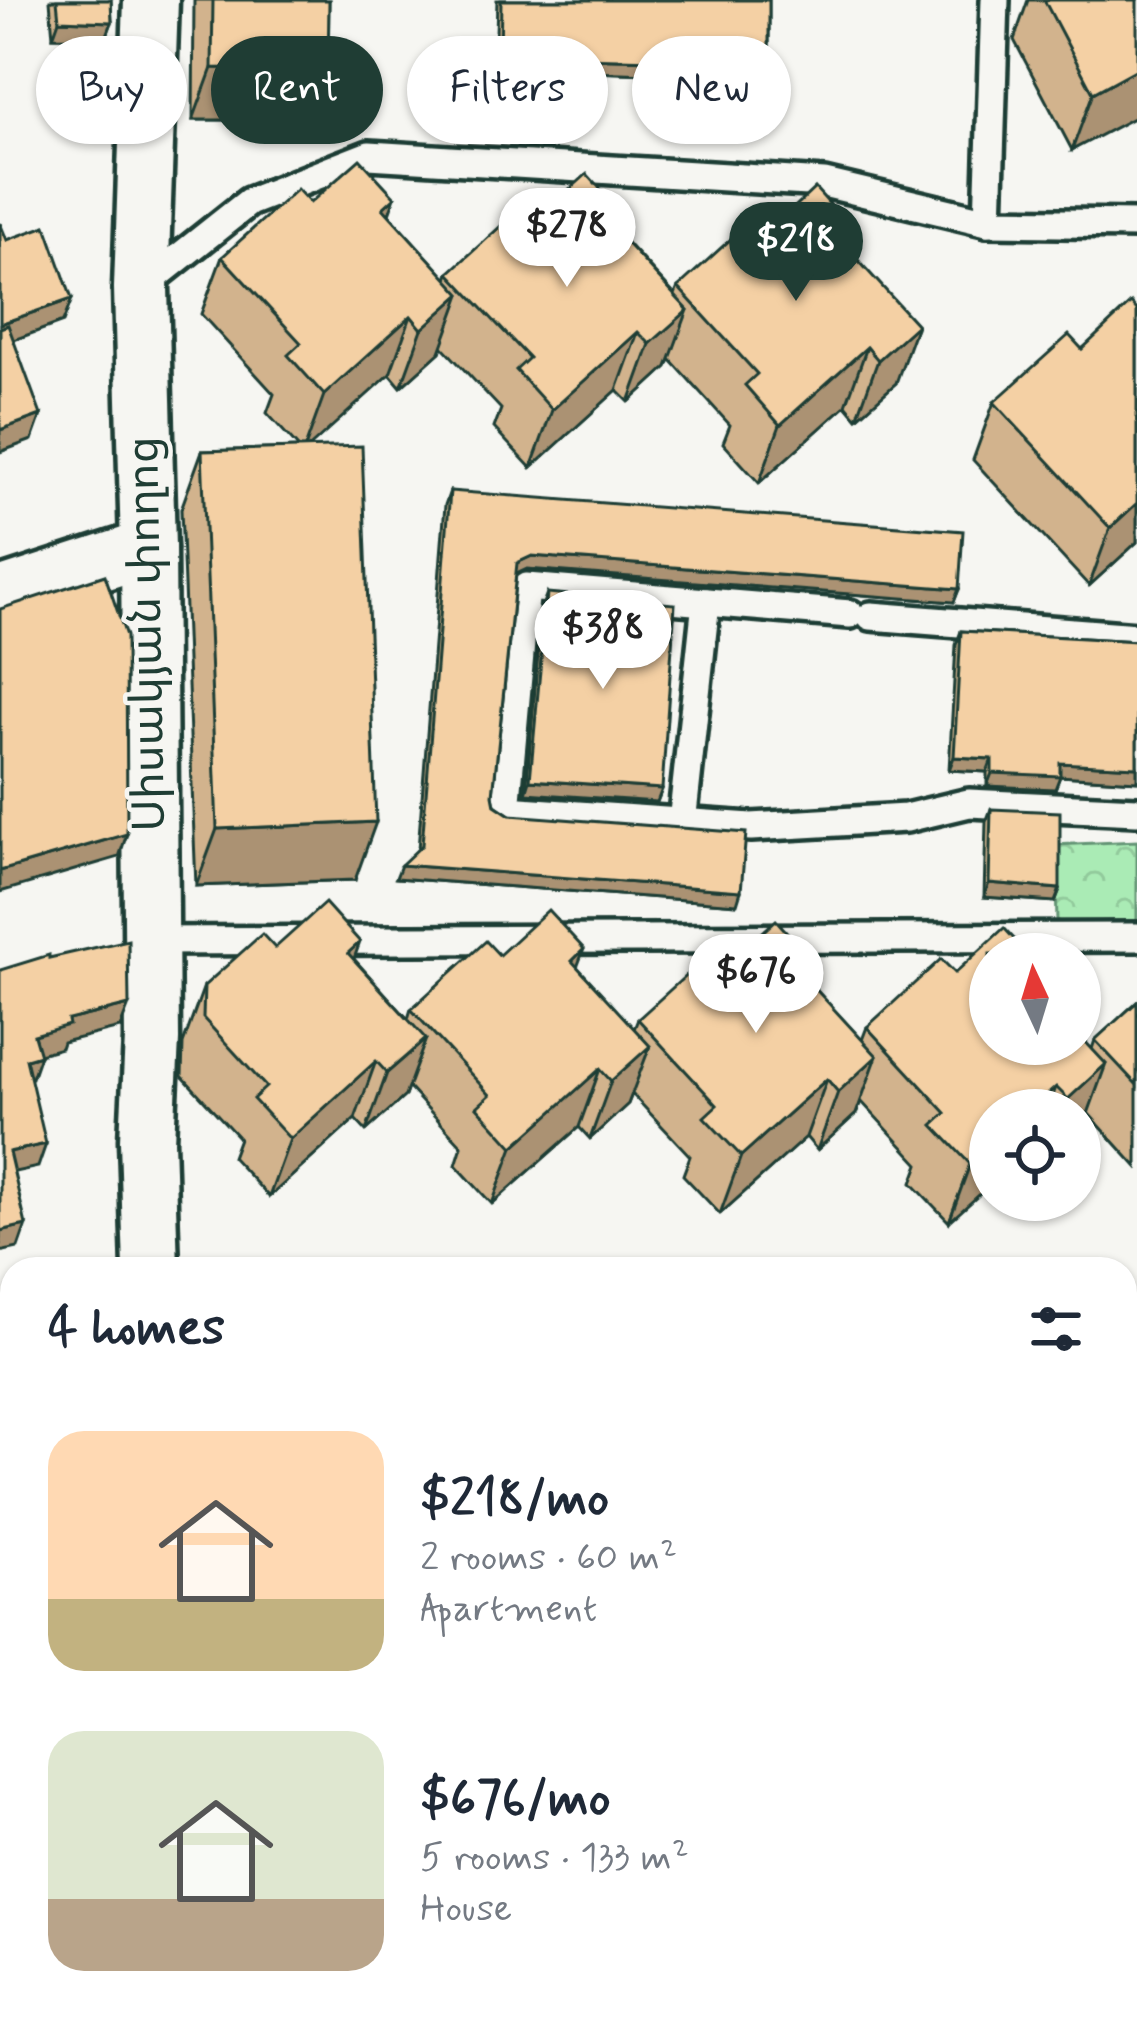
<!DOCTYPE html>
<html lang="en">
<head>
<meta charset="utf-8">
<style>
  body { margin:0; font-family:Mynerve,"Noto Sans Armenian",sans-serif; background:#f2f2f3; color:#1f2937; height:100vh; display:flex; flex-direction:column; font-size:45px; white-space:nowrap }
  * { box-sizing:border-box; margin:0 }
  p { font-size:39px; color:#747a83 }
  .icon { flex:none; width:66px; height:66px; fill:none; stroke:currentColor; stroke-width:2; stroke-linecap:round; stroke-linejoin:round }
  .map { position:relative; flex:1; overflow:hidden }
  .sheet { position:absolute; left:0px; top:1257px; width:1137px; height:771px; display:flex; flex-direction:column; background:#fff; border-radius:36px 36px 0 0; box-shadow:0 3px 9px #0004 }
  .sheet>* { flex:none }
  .top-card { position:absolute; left:36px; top:36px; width:1065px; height:108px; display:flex; gap:24px }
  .needle { width:78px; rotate:356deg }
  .tools { position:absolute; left:969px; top:933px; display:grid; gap:24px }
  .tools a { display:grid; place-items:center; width:132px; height:132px; border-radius:50%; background:#fff; box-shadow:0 3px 9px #0004; font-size:60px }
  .price { position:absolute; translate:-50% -102px; padding:0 27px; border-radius:42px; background:#fff; color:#222; font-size:39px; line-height:78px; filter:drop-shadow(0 3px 6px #0008) }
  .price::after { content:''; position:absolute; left:50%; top:72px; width:36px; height:27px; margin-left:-18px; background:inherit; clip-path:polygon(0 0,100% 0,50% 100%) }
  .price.selected { background:#1f3d34; color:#fff }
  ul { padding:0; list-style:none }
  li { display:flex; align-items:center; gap:36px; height:300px; padding:0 48px }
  li span { display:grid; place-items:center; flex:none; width:336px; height:240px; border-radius:36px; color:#555 }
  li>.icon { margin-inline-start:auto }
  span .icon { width:144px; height:144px; fill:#fffc; stroke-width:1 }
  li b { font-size:51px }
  h2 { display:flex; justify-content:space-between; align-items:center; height:144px; padding:0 48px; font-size:51px }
  .chip { padding:0 42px; border-radius:54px; background:#fff; box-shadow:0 3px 9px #0004; font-size:42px; line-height:108px }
  .chip.selected { background:#1f3d34; color:#fff }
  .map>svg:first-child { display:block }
  .park { fill:url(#park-crowns); stroke:#649474; stroke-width:3 }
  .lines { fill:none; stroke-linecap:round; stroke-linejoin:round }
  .lane-casing { stroke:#1f3d34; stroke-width:36 }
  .street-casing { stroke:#1f3d34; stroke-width:63 }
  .secondary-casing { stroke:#1f3d34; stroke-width:75 }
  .lane { stroke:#f6f6f2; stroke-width:27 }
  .street { stroke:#f6f6f2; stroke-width:54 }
  .secondary { stroke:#f6f6f2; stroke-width:66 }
  .wall { fill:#d2b38d; stroke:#1f3d34; stroke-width:3 }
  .shaded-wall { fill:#ab9273; stroke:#1f3d34; stroke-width:3 }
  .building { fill:#f4d0a4; stroke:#1f3d34; stroke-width:3 }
  .labels { text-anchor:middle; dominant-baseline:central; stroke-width:9; stroke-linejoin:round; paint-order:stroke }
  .street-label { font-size:45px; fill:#1f3d34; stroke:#f6f6f2 }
</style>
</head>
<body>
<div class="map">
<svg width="1137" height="2027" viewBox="0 0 1137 2027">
  <defs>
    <pattern id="park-crowns" width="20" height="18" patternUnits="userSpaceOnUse" patternTransform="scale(3)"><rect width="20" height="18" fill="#aaebb5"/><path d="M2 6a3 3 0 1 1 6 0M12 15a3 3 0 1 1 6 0" fill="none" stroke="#92ca9c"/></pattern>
  </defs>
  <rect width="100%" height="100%" fill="#f6f6f2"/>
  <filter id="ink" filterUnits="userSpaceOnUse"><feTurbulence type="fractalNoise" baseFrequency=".00833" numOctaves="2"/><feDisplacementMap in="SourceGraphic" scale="24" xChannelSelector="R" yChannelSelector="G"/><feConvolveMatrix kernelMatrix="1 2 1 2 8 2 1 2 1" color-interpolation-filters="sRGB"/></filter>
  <g filter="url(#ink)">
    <polygon class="park" points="1137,841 1137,921 1057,922 1055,845"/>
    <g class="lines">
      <g class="lane-casing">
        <g id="lane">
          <polyline points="995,0 988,222 1137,224"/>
          <polyline points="142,287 249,202 369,155 824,183 988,222"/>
          <polyline points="850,614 526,587 506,810 751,827 906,818 969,803 1137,811"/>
          <polyline points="871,616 1137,637"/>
          <polyline points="682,823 706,602"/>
          <polyline points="151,941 1137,937"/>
          <polyline points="0,1704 12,1705"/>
          <polyline points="1125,1880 1137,1881"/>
        </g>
      </g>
      <g class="street-casing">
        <g id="street">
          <polyline points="0,596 148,548"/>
          <polyline points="151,1269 147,1140 152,1039 148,548 141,288 151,0"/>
          <polyline points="913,2027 913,2016"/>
        </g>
      </g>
      <g class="secondary-casing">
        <g id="secondary">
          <polyline points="0,1352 12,1352"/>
          <polyline points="1125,1401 1137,1401"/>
        </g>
      </g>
      <use href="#lane" class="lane"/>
      <use href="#street" class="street"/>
      <use href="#secondary" class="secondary"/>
    </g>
    <g class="wall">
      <polygon points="50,0 111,0 112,22 106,38 53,37"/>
      <polygon points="194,0 329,0 328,69 310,120 193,120"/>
      <polygon points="497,0 769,0 769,68 764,81 652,80 652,74 495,69"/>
      <polygon points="1028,0 1137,0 1072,150 1014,40"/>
      <polygon points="310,203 389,215 447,279 449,273 537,219 616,231 675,295 678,287 766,234 845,246 896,383 857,418 846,405 759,483 723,443 730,425 670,359 667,367 629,402 617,390 531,468 494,428 501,409 442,346 440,352 401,387 390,374 309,447 355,880 196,886 181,509 202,451 299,448 267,413 274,394 201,314 222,257"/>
      <polygon points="1137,310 1137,542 1089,586 973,460 994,402 1082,349"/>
      <polygon points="450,491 959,589 954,602 527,569 516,574 493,795 495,805 510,815 737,904 396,878 418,849 445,505"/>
      <polygon points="547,593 662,789 657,802 526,793 542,606"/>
      <polygon points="961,631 1137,641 1137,781 1060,776 1055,789 987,786 987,772 949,770 956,645"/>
      <polygon points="991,809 1060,889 1055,902 984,897 986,822"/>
      <polygon points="275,948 354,959 408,1019 411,1009 499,955 577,967 634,1029 638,1019 726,965 804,977 862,1040 867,1027 990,954 1092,1049 1095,1040 1137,1002 1137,1167 1088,1113 1085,1122 1080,1110 990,1110 949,1222 912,1183 919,1164 861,1101 856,1114 817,1150 806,1137 720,1214 683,1175 690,1156 632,1094 628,1104 590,1139 579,1127 492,1204 456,1165 462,1146 408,1087 405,1096 366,1131 355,1119 269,1197 232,1157 239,1138 182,1076 183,1044 204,986"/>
      <polygon points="728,2016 866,2016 866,2022 864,2027 729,2027"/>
    </g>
    <g class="shaded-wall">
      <polygon points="59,20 112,22 106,38 53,37"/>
      <polygon points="500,56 656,60 652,74 495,69"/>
      <polygon points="656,67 769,68 764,81 652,80"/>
      <polygon points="212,68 328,69 310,120 193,120"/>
      <polygon points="1137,69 1137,116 1072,150 1093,93"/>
      <polygon points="395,197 374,255 383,208"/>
      <polygon points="622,213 601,271 610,225"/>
      <polygon points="851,228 830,286 839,239"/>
      <polygon points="461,294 440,352 401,387 422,329"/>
      <polygon points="72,299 63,322 0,345 0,324"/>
      <polygon points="688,310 667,367 629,402 650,344"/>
      <polygon points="411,316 390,374 303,453 324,395"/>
      <polygon points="917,325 896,383 857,418 878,360"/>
      <polygon points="638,332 617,390 531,468 552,410"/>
      <polygon points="867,347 846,405 759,483 780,425"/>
      <polygon points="41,415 32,440 0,452 0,430"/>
      <polygon points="1137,503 1137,542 1089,586 1110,528"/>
      <polygon points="532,556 959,589 954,602 527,569 512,576 517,563"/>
      <polygon points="954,757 992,759 987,772 949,770"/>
      <polygon points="1060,763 1137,767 1137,781 1060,776 1055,789 987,786 992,773"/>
      <polygon points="530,780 662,789 657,802 526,793"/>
      <polygon points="376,822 355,880 196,886 217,829"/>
      <polygon points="127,834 119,857 0,892 0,871"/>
      <polygon points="401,865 741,891 737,904 396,878"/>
      <polygon points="989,883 1060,889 1055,902 984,897"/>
      <polygon points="360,942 339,1000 348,953"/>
      <polygon points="584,949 562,1007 572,961"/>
      <polygon points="811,959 790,1017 799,971"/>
      <polygon points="129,1005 120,1028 63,1042 61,1048 25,1058 34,1035 68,1020"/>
      <polygon points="426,1039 405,1096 366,1131 387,1073"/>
      <polygon points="650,1046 628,1104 590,1139 611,1081"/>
      <polygon points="40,1055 32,1078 17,1082 26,1059"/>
      <polygon points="877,1056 856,1114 817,1150 838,1092"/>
      <polygon points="376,1061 355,1119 269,1197 290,1139"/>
      <polygon points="1106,1064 1085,1122 1080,1126 1080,1110 1064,1110 1068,1099"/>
      <polygon points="600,1069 579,1127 492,1204 513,1147"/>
      <polygon points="827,1079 806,1137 720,1214 741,1156"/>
      <polygon points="1056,1087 1048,1110 1030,1110"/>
      <polygon points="46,1144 38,1167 1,1175 9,1152"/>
      <polygon points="990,1146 990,1185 949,1222 970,1164"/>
      <polygon points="26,1225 18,1248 0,1252 0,1231"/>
      <polygon points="0,1592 12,1593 12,1619 0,1618"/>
      <polygon points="1125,1795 1137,1796 1137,1839 1125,1838"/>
      <polygon points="0,1959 12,1960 12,2012 0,2012"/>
      <polygon points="105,2016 479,2016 475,2027 366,2027"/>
      <polygon points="866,2022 864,2027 734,2027 735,2024"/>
    </g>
    <g class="building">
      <polygon points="57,0 111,0 112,22 59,20"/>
      <polygon points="213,0 329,0 328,69 212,68"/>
      <polygon points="501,0 769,0 769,68 656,67 656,60 500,56"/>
      <polygon points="1044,0 1137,0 1137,69 1093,93"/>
      <polygon points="360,159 395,197 383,208 461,294 422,329 411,316 324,395 288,355 301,343 222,257 297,189 310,203"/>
      <polygon points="587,174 622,213 610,225 688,310 650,344 638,332 552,410 516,370 529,358 449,273 524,205 537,219"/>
      <polygon points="815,188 851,228 839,239 917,325 878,360 867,347 780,425 745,385 757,374 678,287 753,219 766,234"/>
      <polygon points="0,223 7,240 46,226 72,299 0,324"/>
      <polygon points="1131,303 1137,310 1137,503 1110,528 994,402 1069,335 1082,349"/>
      <polygon points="8,325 41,415 0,430 0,328"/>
      <polygon points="362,446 376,822 217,829 202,451"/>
      <polygon points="450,491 963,531 959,589 532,556 517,563 493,795 495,805 510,815 746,833 741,891 401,865 422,845"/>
      <polygon points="105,575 126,636 127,834 0,871 0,609"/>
      <polygon points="547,593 675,604 662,789 530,780"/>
      <polygon points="961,631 1137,641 1137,767 1060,763 1060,776 992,773 992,759 954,757"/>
      <polygon points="991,809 1060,812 1060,889 989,883"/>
      <polygon points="325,903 360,942 348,953 426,1039 387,1073 376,1061 290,1139 253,1099 266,1087 203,1018 204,986 262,934 275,948"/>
      <polygon points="548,910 584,949 572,961 650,1046 611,1081 600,1069 513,1147 477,1107 490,1095 411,1009 486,941 499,955"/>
      <polygon points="776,920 811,959 799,971 877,1056 838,1092 827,1079 741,1156 704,1117 717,1105 638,1019 713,951 726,965"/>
      <polygon points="1004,928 1028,954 990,954 990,1044 1080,1044 1080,1036 1106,1064 1068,1099 1056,1087 1030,1110 990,1110 990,1146 970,1164 933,1125 946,1113 867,1027 941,959 955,973"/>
      <polygon points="128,940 129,1005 68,1020 69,1025 34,1035 40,1055 26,1059 46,1144 9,1152 26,1225 0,1231 0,970 49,955 49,958"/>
      <polygon points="1137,1002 1137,1085 1095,1040"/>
      <polygon points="0,1478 12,1479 12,1593 0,1592"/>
      <polygon points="1125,1672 1137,1672 1137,1796 1125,1795"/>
      <polygon points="0,1844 12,1844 12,1960 0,1959"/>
      <polygon points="1125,1969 1137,1969 1137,2027 1052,2027 1052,2021 1109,2020 1109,2016 1125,2016"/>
      <polygon points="735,2016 866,2016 866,2022 735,2024"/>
    </g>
  </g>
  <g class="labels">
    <g class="street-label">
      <text transform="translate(148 634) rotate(-91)">Սիսակյան փողոց</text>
    </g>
  </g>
</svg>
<div class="tools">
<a><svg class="needle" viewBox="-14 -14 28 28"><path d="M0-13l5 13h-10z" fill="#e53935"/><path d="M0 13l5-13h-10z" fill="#747a83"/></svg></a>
<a><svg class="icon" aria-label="locate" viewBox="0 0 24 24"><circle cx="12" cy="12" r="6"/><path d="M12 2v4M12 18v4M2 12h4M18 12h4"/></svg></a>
</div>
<b class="price" style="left:567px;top:290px">$278</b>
<b class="price selected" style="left:796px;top:304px">$218</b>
<b class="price" style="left:603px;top:692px">$388</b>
<b class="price" style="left:756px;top:1036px">$676</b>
<div class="top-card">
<a class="chip">Buy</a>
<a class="chip selected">Rent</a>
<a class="chip">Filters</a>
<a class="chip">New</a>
</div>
<section class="sheet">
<h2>4 homes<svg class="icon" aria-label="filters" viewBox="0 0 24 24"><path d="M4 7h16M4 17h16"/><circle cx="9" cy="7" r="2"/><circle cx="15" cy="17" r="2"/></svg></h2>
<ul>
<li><span style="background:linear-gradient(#ffd9b3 70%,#c2b280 0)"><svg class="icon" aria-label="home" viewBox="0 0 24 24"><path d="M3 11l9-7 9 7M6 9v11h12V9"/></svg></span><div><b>$218/mo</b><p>2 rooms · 60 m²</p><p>Apartment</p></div></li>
<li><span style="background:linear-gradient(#dfe7d0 70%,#b9a48a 0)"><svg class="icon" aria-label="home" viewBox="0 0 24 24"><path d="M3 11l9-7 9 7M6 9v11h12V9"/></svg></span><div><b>$676/mo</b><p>5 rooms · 133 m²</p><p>House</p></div></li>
</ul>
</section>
</div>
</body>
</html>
